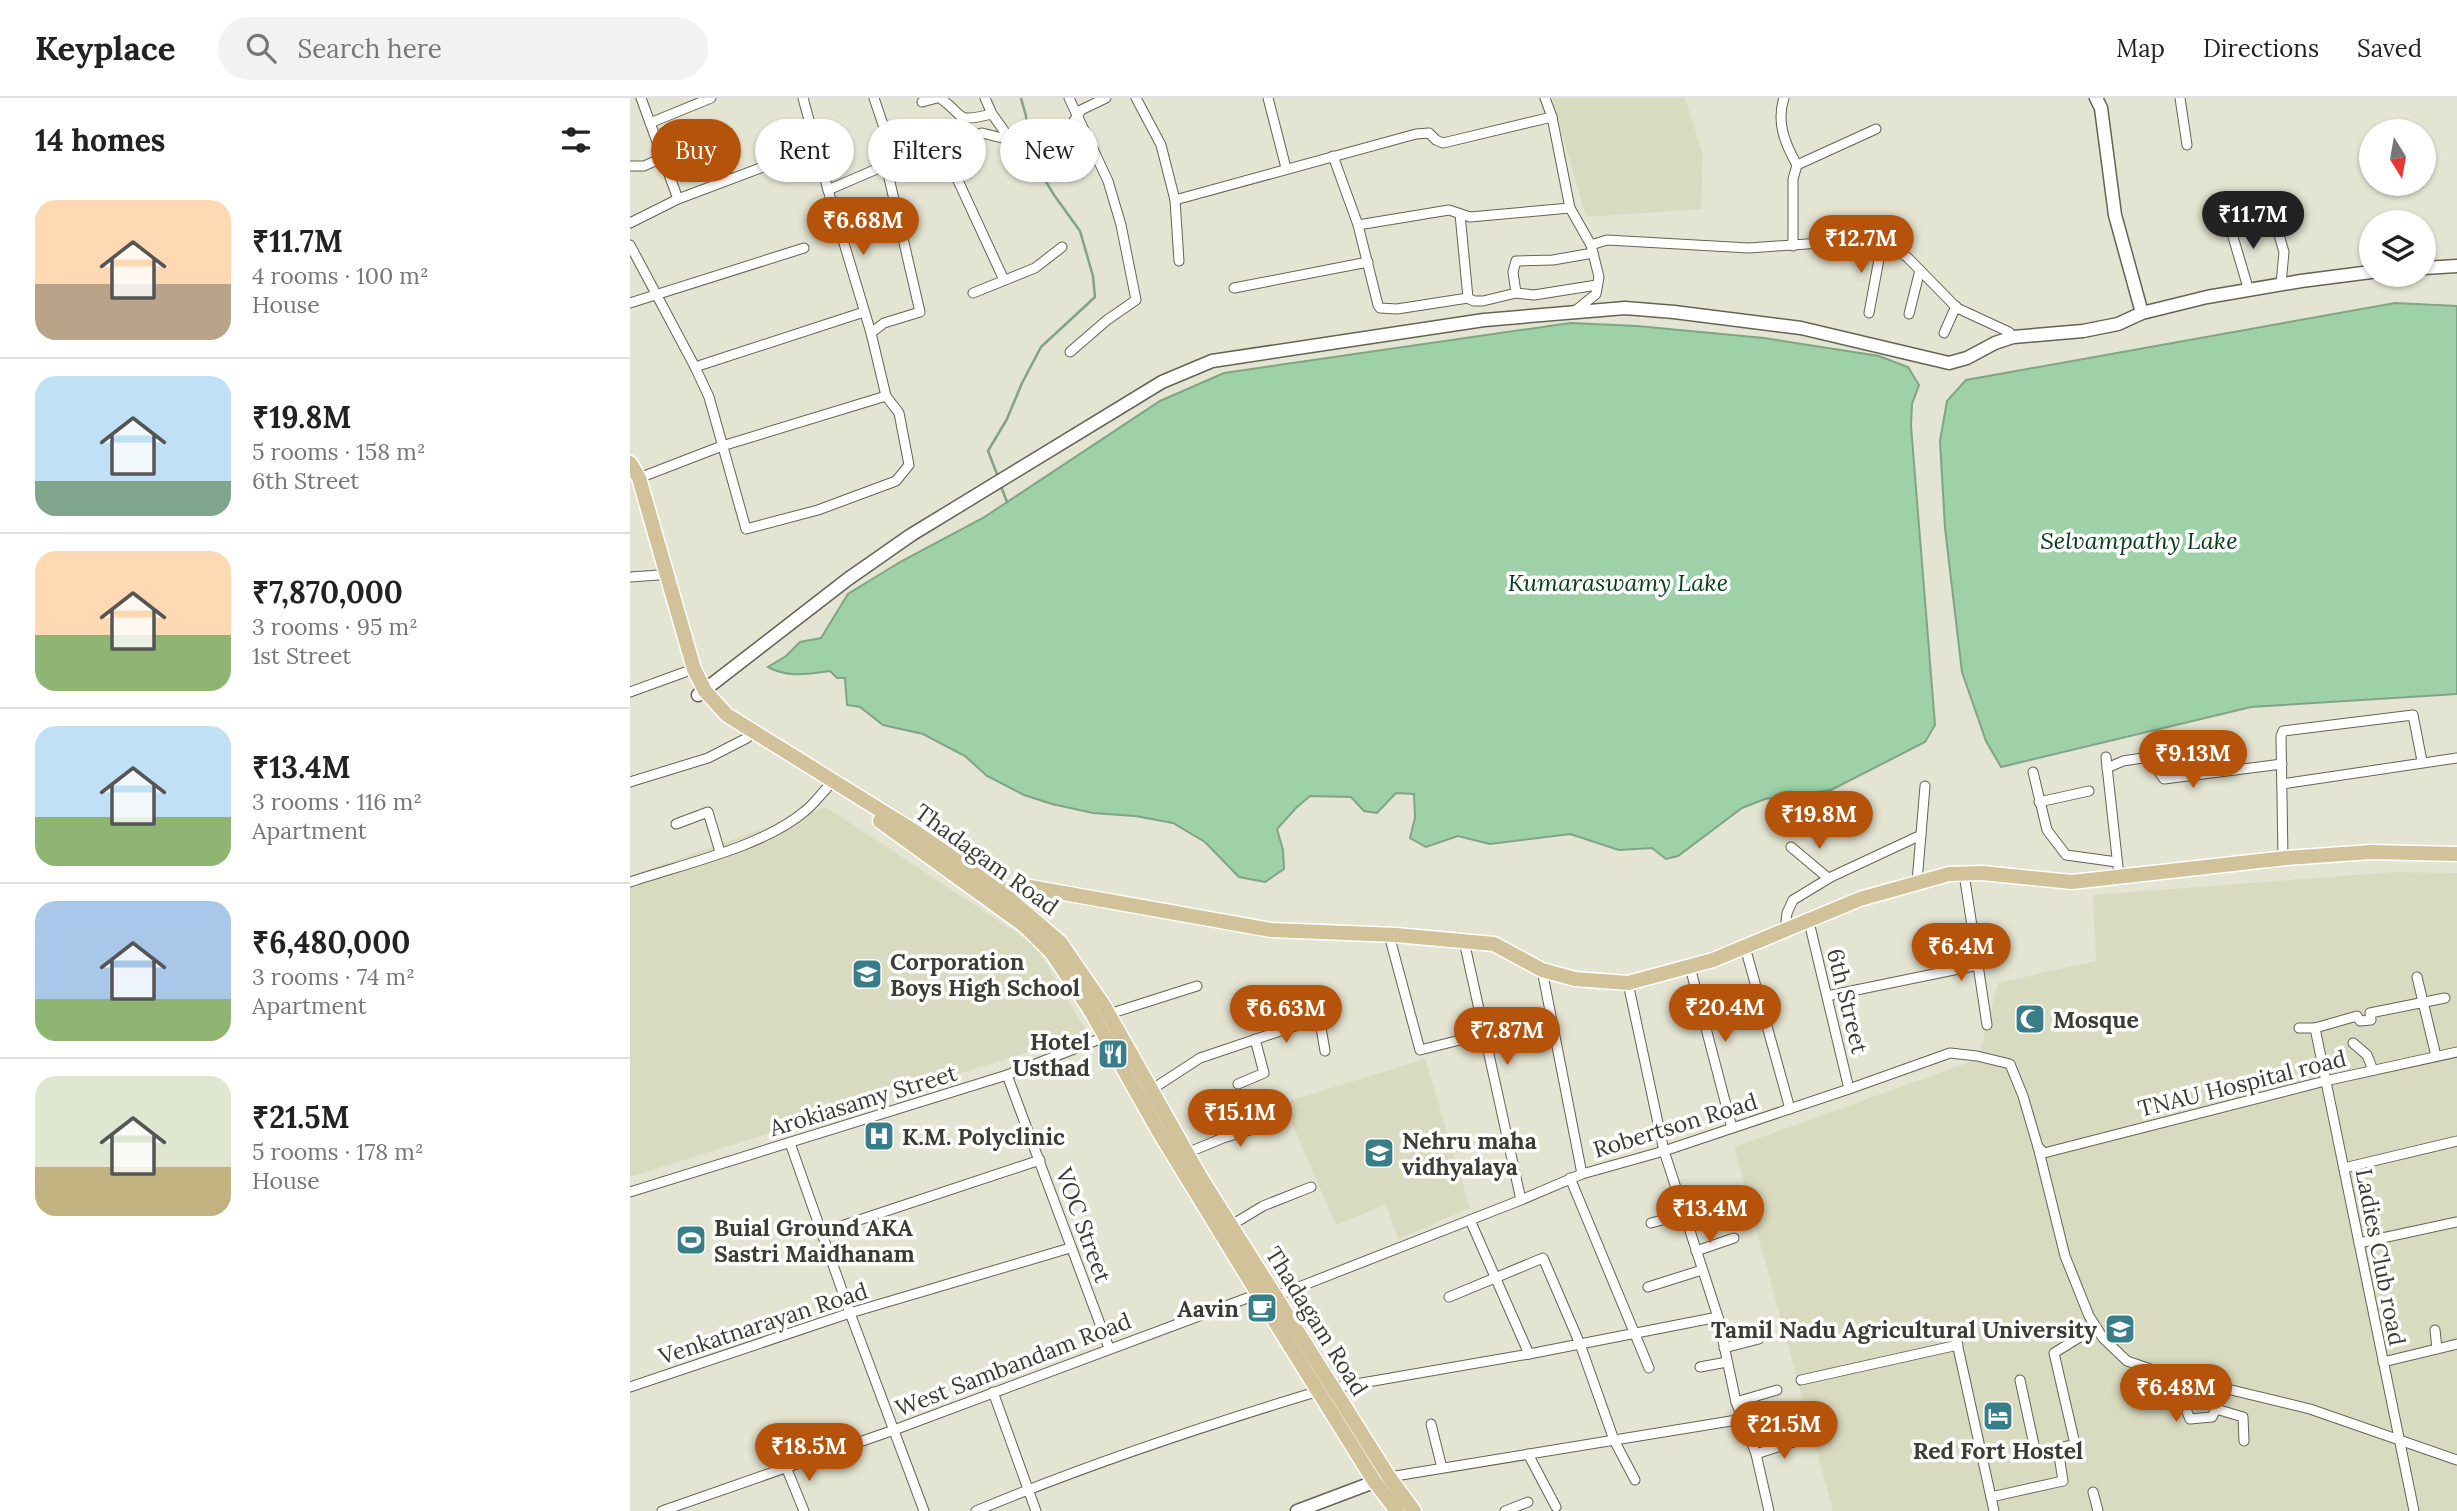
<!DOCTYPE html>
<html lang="en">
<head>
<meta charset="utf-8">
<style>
  body { margin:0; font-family:Lora,serif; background:#f2f2f2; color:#222; height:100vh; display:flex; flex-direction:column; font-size:26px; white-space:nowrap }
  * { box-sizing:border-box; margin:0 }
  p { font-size:23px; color:#767676 }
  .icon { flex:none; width:38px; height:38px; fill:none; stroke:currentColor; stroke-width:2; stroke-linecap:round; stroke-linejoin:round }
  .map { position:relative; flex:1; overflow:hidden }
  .details { display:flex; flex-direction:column; background:#fff; width:630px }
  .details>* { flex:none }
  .guide { position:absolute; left:21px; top:21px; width:665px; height:63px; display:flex; gap:14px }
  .needle { width:46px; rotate:169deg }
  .tools { position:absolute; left:1729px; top:21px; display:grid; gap:14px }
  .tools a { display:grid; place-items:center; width:77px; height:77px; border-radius:50%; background:#fff; box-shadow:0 2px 5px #0004; font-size:35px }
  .price { position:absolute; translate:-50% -60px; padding:0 16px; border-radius:24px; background:#b45309; color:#fff; font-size:23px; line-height:46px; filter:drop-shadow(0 2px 4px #0008) }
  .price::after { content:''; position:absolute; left:50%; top:42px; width:21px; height:16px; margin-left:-10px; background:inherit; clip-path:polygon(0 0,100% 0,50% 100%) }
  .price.current { background:#222; color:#fff }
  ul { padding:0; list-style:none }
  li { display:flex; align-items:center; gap:21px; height:175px; padding:0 35px }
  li+li { border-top:2px solid #e0e0e0 }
  li span { display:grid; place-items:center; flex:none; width:196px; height:140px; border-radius:21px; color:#555 }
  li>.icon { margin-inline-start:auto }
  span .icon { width:84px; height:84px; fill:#fffc; stroke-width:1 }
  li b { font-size:30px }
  h2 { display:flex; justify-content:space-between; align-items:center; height:84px; padding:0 35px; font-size:30px }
  .tag { padding:0 24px; border-radius:32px; background:#fff; box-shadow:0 2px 5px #0004; font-size:24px; line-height:63px }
  .tag.current { background:#b45309; color:#fff }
  header { display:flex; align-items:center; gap:42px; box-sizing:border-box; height:98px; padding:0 35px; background:#fff; border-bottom:2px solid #e0e0e0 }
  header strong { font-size:33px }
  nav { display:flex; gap:38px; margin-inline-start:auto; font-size:24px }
  .search { width:490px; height:63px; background:#f2f2f2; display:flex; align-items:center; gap:18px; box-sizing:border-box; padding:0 24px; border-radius:38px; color:#767676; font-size:26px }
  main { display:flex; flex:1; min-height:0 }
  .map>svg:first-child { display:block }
  .built { fill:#d9dbc0 }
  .water { fill:#9fd1a8; stroke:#81a485; stroke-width:2 }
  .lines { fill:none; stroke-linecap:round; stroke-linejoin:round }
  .stream { stroke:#81a485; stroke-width:2.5 }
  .street-casing { stroke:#636453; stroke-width:11 }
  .secondary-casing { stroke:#636453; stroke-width:15 }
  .primary-casing { stroke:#fff; stroke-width:17 }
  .street { stroke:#fff; stroke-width:9 }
  .secondary { stroke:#fff; stroke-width:12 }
  .primary { stroke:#d1c29a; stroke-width:14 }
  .labels { text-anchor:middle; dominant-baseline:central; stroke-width:7; stroke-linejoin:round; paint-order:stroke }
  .street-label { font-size:23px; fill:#3b3c34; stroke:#fff }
  .poi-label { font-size:23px; font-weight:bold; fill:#3b3c34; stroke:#fff; text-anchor:start }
  .water-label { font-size:24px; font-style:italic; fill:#06401b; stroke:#fff }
</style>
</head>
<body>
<header>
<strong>Keyplace</strong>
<div class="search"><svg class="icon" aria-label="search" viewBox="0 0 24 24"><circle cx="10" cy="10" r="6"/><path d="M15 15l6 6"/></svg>Search here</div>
<nav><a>Map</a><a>Directions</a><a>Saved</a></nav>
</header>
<main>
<section class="details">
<h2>14 homes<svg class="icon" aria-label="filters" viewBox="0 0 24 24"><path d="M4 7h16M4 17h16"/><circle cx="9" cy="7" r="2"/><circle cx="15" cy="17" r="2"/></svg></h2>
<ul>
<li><span style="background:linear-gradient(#ffd9b3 60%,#b9a48a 0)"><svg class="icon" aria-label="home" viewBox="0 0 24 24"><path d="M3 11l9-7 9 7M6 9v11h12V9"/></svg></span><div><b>₹11.7M</b><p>4 rooms · 100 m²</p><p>House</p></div></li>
<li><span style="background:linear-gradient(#bfe0f5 75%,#7fa58c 0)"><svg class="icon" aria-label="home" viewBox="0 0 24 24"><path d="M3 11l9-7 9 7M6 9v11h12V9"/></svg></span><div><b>₹19.8M</b><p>5 rooms · 158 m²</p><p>6th Street</p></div></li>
<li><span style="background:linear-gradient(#ffd9b3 60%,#8fb573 0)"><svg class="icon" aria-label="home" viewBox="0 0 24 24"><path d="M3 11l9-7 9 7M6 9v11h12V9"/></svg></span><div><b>₹7,870,000</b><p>3 rooms · 95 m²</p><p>1st Street</p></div></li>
<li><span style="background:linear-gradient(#bfe0f5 65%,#8fb573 0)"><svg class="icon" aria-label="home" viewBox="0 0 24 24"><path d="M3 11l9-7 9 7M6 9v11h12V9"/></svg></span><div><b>₹13.4M</b><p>3 rooms · 116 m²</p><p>Apartment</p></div></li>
<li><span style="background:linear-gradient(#a9c7e8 70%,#8fb573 0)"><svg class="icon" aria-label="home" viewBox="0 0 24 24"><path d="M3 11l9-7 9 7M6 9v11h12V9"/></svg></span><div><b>₹6,480,000</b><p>3 rooms · 74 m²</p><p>Apartment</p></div></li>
<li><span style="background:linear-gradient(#dfe7d0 65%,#c2b280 0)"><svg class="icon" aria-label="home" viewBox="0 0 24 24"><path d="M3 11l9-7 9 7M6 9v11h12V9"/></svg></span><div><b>₹21.5M</b><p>5 rooms · 178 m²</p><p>House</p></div></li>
</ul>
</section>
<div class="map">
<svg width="1827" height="1413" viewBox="0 0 1827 1413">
  <rect width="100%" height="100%" fill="#e3e4d1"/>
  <g class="built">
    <polygon points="922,0 1055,0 1073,57 1071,111 956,119"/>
    <polygon points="196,709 405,847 458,935 0,1079 0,778"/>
    <polygon points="1766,774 1827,775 1827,1413 1203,1413 1104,1049 1348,961 1368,885 1466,863 1463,797"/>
    <polygon points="795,961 840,1110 768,1141 756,1106 706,1127 653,1005"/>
  </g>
  <g class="water">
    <polygon points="1765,205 1827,208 1827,596 1621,609 1371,669 1356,643 1332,574 1315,430 1310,343 1317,303 1336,282"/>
    <path d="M 940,225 L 1007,228 L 1134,240 L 1249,258 L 1278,269 L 1289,287 L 1282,306 L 1281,328 L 1305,627 L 1295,644 L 1201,692 L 1135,701 L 1112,710 L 1048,758 L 1036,761 L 1022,750 L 989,752 L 940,736 L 860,746 L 828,738 L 796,749 L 780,740 L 785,720 L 784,696 L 766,695 L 747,715 L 734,713 L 721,699 L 680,698 L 666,710 L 647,731 L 653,752 L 654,771 L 635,784 L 609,779 L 575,744 L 543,725 L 505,718 L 463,715 L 422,706 L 394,697 L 357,678 L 335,658 L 293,636 L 253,627 L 230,609 L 217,607 L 215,580 L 207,580 L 200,573 C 178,576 158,580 138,569 L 156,558 L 170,544 L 191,540 L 218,496 L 270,464 L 353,420 L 530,303 L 594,275 Z"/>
  </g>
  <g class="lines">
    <g class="stream">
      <polyline points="391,0 396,18 398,40"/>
      <polyline points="367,376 358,353 377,321 392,285 411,249 465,199 463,178 450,133 424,97 398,54"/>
      <polyline points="372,391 377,404"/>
    </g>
    <g class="street-casing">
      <g id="street">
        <polyline points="11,0 48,101"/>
        <polyline points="244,0 264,59"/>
        <path d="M 310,0 C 337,19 323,25 362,16"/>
        <polyline points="355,0 362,16 380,41"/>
        <polyline points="439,0 478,83 491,127 506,202 477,222 440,254"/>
        <polyline points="506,0 531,47 545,102 549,163"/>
        <polyline points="638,0 656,70"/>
        <polyline points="915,0 922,19 940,110 961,147 969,179 966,196 945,213"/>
        <path d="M 1154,0 C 1146,24 1155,46 1167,67"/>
        <polyline points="1550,0 1557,47"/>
        <polyline points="292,4 307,0"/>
        <polyline points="20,25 81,0"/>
        <polyline points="312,48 374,182"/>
        <polyline points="703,58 728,127 819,112 840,119 940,110"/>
        <polyline points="256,67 264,59 312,48 352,35 393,45 401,44 442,26 451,12 476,0"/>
        <polyline points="0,68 14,68 32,60"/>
        <polyline points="198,92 241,235"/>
        <polyline points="545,102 786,36 799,35 806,42 813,45 922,19"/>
        <polyline points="1640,106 1654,154 1651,186"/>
        <polyline points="1598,122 1619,193"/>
        <polyline points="0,125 48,101 186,49"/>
        <polyline points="728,127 748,207 750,210 767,211 838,200 830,116"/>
        <polyline points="0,147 65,269 79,299 116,431 188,412 266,383 279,367 269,315 256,298 241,235 254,225 290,214 256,67 198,92 173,0"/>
        <polyline points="961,147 977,142 1119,150 1234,142 1260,146 1278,160 1327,210 1379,234 1383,239"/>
        <polyline points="1163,148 1163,81 1167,67 1246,31"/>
        <polyline points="604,190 738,164"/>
        <polyline points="343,195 405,170 432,149"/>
        <polyline points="886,195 883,174 886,163 923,162 963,155"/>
        <polyline points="837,200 844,203 853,203 886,195 904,197 967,187"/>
        <polyline points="0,205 174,150"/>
        <polyline points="1239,215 1252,145"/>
        <polyline points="1279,216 1290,172"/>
        <polyline points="1314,235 1326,208"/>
        <polyline points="65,269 234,214"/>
        <polyline points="9,380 92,348 256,298"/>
        <polyline points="0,479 29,477"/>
        <polyline points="0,594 55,574"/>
        <polyline points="1476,659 1489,778"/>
        <polyline points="1477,670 1493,663 1519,659 1534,681 1652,666"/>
        <polyline points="1403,674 1417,732 1436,757 1487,764"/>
        <polyline points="0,684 78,660 117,640"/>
        <polyline points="1652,686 1827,660"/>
        <polyline points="1409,704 1459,693"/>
        <polyline points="46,726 78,714 90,754"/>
        <polyline points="1161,749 1198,780"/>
        <polyline points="1653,760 1651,638 1653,633 1783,617 1792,663"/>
        <path d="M 0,784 C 53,766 133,749 175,713 C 183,707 190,697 197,690"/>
        <polyline points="1287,784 1295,688"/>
        <polyline points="1179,824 1219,991"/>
        <polyline points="1155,833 1157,815 1163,802 1201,779 1291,737"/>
        <polyline points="759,837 790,952 854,936"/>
        <polyline points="834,843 891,1102"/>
        <polyline points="1115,849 1160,1011"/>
        <polyline points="1348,867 1357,927"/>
        <polyline points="1060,869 1102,1030"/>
        <polyline points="912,872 952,1076"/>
        <polyline points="1787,879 1806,958"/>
        <polyline points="998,885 1034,1053 1088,1219 1106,1304 1126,1356 1139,1413"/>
        <polyline points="1197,898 1348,867 1334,776"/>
        <polyline points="479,916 567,888"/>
        <polyline points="1669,930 1685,930 1727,918 1730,923 1741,922 1740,915 1815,900"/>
        <polyline points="1685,930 1784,1413"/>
        <polyline points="1723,945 1737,957 1743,972"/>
        <polyline points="377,977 479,1250"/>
        <polyline points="608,986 634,975 625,941"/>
        <polyline points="521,992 570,960 686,921 690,924 695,953"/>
        <polyline points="160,1045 220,1215 294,1413"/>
        <polyline points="1408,1049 1414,1055 1695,983 1827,954"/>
        <polyline points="557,1055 593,1040 654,1022"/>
        <polyline points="1714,1070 1827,1043"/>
        <polyline points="940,1080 1019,1270"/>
        <polyline points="0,1094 377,977 475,939"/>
        <polyline points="840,1122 899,1256"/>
        <polyline points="1021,1125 1054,1116"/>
        <polyline points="600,1128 633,1108 681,1089"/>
        <polyline points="193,1134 410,1062"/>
        <polyline points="1729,1145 1827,1124"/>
        <polyline points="1066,1153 1104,1140"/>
        <polyline points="1018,1189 1072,1172"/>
        <polyline points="819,1199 913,1160 950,1246 984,1342 1005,1382"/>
        <polyline points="1805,1232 1807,1251"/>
        <polyline points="1325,1236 1364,1413"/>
        <polyline points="1094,1250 1129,1241"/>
        <polyline points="1753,1264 1827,1246"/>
        <polyline points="1070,1269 1097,1264"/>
        <polyline points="1171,1282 1328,1247"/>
        <polyline points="1390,1282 1406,1356 1445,1346 1424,1255 1466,1229"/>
        <polyline points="1585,1288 1578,1301 1556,1304 1555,1309 1560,1321 1582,1319 1586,1311"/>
        <polyline points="0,1289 220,1215 440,1150"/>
        <polyline points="703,1290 899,1256 1088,1219"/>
        <polyline points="363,1294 406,1413"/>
        <polyline points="1578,1301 1586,1311 1613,1319 1614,1343"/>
        <polyline points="1106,1304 1147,1292"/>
        <polyline points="801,1326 812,1370"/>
        <polyline points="898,1356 926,1409"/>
        <polyline points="1126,1356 1173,1341"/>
        <polyline points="156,1369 174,1413"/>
        <polyline points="759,1379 1113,1321"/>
        <polyline points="1463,1394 1468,1413"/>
        <polyline points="1361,1399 1433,1383 1428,1351"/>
        <polyline points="32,1413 264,1332 628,1196 646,1198 891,1102 952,1076 1034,1053 1219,991 1320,955 1347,958 1380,966 1393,998 1408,1049 1435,1158 1459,1218 1473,1240 1497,1263 1535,1276 1680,1311 1827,1362"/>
        <path d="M 346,1413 C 458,1366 573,1328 689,1293"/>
        <polyline points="875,1413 898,1404"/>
      </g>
    </g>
    <g class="secondary-casing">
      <g id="secondary">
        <polyline points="1466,0 1471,10 1485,117 1512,215"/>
        <polyline points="1794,170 1827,168"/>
        <polyline points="68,597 218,481 281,437 532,284 582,263 854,222 995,210 1044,214 1171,230 1319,265 1337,260 1365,245 1383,239 1453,233 1488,226 1512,215 1577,199 1671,183 1741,174"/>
        <polyline points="667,1413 752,1381"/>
      </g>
    </g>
    <g class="primary-casing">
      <g id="primary">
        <polyline points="0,365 9,380 64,571 75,593 97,617 287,735 368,791 430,844 474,908 571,1080 759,1379 784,1413"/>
        <polyline points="250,723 395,828 422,855 459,910 529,1034 642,1219 744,1383 767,1413"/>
        <polyline points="361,802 368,791 400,789 641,832 766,837 864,846 912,872 945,881 998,885 1083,862 1230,801 1319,776 1352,775 1442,784 1656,760 1741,754 1827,756"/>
      </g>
    </g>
    <use href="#street" class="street"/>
    <use href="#secondary" class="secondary"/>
    <use href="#primary" class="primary"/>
  </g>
  <defs>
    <g id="school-square" transform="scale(1.575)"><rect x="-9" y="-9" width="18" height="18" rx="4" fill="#387e89" stroke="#fff"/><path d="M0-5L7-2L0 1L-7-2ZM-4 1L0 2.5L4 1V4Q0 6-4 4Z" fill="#fff"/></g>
    <g id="mosque-square" transform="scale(1.575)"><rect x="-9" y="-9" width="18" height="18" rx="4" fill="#387e89" stroke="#fff"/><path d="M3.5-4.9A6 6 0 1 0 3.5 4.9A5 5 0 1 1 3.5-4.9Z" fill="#fff"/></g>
    <g id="restaurant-square" transform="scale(1.575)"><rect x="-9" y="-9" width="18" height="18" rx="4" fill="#387e89" stroke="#fff"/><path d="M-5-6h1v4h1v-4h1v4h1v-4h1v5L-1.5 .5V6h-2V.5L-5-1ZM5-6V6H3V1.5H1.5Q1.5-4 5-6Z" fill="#fff"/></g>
    <g id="hospital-square" transform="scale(1.575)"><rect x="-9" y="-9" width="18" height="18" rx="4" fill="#387e89" stroke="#fff"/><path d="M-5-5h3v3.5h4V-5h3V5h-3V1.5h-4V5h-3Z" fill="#fff"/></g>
    <g id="stadium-square" transform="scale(1.575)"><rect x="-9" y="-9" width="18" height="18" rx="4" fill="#387e89" stroke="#fff"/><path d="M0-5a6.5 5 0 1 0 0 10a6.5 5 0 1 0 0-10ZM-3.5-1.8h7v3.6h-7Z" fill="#fff"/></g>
    <g id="cafe-square" transform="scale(1.575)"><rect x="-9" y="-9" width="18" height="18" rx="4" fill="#387e89" stroke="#fff"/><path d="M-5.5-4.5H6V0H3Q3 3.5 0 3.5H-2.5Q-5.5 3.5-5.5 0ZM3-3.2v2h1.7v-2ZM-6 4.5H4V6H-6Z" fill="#fff"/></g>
    <g id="university-square" transform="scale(1.575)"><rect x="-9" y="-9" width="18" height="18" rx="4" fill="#387e89" stroke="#fff"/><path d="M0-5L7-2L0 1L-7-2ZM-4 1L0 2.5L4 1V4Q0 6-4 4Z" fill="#fff"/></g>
    <g id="hotel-square" transform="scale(1.575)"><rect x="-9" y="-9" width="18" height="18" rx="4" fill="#387e89" stroke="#fff"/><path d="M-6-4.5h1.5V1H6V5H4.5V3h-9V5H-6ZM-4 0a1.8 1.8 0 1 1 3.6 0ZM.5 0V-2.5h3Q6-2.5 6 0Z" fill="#fff"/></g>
  </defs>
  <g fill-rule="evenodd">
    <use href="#school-square" x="237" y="876"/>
    <use href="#mosque-square" x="1400" y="921"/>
    <use href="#restaurant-square" x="483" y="956"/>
    <use href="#hospital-square" x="249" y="1038"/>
    <use href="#school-square" x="749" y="1055"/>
    <use href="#stadium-square" x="61" y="1142"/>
    <use href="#cafe-square" x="632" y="1210"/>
    <use href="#university-square" x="1490" y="1231"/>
    <use href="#hotel-square" x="1368" y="1318"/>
  </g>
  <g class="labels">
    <g class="street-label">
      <text transform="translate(357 761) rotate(36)">Thadagam Road</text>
      <text transform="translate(1218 903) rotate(76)">6th Street</text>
      <text transform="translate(1612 985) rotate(-14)">TNAU Hospital road</text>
      <text transform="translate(233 1002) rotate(-17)">Arokiasamy Street</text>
      <text transform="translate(1045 1027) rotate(-17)">Robertson Road</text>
      <text transform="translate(454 1127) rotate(70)">VOC Street</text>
      <text transform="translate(1751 1159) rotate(79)">Ladies Club road</text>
      <text transform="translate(687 1223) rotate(58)">Thadagam Road</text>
      <text transform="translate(133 1225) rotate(-18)">Venkatnarayan Road</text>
      <text transform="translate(383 1266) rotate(-21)">West Sambandam Road</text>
    </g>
    <g class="poi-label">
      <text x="260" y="863">Corporation<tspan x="260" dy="26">Boys High School</tspan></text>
      <text x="1423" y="921">Mosque</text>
      <text x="460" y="943" text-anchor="end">Hotel<tspan x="460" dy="26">Usthad</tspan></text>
      <text x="272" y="1038">K.M. Polyclinic</text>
      <text x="772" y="1042">Nehru maha<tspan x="772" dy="26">vidhyalaya</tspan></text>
      <text x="84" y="1129">Buial Ground AKA<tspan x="84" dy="26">Sastri Maidhanam</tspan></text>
      <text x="609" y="1210" text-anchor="end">Aavin</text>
      <text x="1467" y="1231" text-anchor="end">Tamil Nadu Agricultural University</text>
      <text x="1368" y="1352" text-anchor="middle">Red Fort Hostel</text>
    </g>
    <g class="water-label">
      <text x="1509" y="442">Selvampathy Lake</text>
      <text x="988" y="484">Kumaraswamy Lake</text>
    </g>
  </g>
</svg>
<div class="tools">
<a><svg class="needle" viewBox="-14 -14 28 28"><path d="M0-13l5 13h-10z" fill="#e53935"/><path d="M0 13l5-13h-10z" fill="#767676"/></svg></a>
<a><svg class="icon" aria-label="layers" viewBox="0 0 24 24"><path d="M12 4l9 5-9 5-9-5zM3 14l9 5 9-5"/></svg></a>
</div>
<b class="price current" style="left:1623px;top:153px">₹11.7M</b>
<b class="price" style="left:233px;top:159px">₹6.68M</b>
<b class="price" style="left:1231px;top:177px">₹12.7M</b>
<b class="price" style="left:1563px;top:692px">₹9.13M</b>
<b class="price" style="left:1189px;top:753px">₹19.8M</b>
<b class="price" style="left:1331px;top:885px">₹6.4M</b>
<b class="price" style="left:1095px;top:946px">₹20.4M</b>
<b class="price" style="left:656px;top:947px">₹6.63M</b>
<b class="price" style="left:877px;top:969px">₹7.87M</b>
<b class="price" style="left:610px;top:1051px">₹15.1M</b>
<b class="price" style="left:1080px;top:1147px">₹13.4M</b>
<b class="price" style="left:1546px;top:1326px">₹6.48M</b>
<b class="price" style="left:1154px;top:1363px">₹21.5M</b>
<b class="price" style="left:179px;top:1385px">₹18.5M</b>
<div class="guide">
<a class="tag current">Buy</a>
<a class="tag">Rent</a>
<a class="tag">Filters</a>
<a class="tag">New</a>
</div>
</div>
</main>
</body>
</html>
